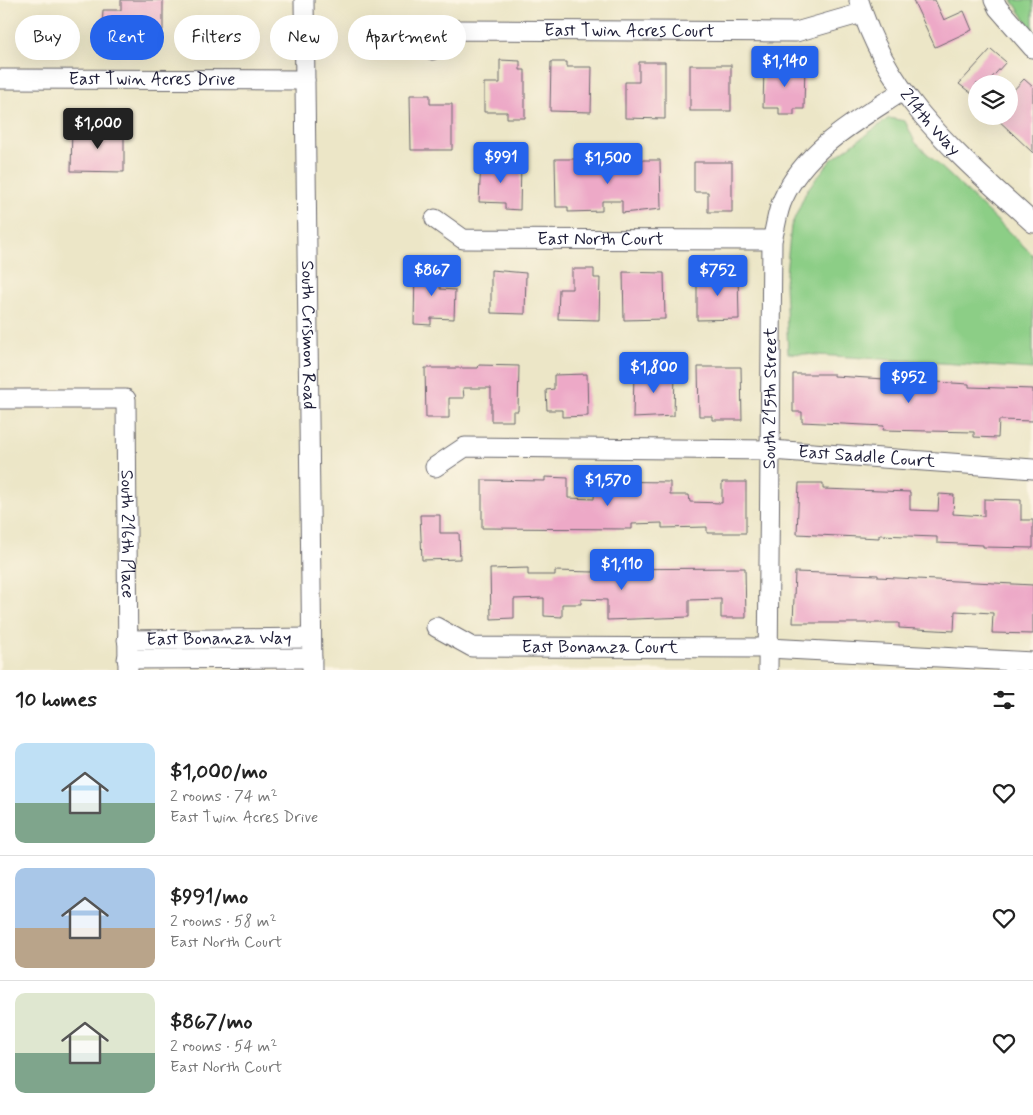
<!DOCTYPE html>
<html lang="en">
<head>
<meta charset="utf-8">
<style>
  body { margin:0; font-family:Mynerve,sans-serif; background:#f6f6f6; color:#222; height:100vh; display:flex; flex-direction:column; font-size:19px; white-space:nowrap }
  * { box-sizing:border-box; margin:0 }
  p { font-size:16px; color:#767676 }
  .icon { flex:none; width:28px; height:28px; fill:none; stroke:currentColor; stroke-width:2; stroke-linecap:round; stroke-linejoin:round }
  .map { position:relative; height:670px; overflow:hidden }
  .details { display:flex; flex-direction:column; background:#fff; flex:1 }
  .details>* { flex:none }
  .top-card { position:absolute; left:15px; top:15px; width:500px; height:45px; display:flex; gap:10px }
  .tools { position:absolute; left:968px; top:75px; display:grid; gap:10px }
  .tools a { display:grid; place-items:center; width:50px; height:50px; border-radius:50%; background:#fff; box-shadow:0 5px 20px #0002; font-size:25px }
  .price { position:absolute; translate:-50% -42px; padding:0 11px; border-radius:5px; background:#2563eb; color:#fff; font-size:16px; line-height:32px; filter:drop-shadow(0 1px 2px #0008) }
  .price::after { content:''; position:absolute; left:50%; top:30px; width:15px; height:11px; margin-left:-8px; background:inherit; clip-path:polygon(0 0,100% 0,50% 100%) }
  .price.on { background:#222; color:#fff }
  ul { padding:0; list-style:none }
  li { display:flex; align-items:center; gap:15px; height:125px; padding:0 15px }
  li+li { border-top:1px solid #e0e0e0 }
  li span { display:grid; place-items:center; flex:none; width:140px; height:100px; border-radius:10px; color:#555 }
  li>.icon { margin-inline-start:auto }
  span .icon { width:60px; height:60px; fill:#fffc; stroke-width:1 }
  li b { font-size:21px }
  h2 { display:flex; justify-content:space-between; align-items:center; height:60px; padding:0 15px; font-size:21px }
  .pill { padding:0 18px; border-radius:22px; background:#fff; box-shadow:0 5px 20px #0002; font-size:18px; line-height:45px }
  .pill.on { background:#2563eb; color:#fff }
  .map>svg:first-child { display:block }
  .green { fill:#8cce86; stroke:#577860 }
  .building { fill:#eda9c7 }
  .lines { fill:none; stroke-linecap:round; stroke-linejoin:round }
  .minor-casing { stroke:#69676c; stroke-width:21 }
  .minor { stroke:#fff; stroke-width:19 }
  .labels { text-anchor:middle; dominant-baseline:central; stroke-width:5; stroke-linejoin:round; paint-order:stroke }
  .street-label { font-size:18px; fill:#22223b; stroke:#fcf5e5 }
</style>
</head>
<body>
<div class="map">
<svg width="1033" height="670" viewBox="0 0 1033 670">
  <rect width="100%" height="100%" fill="#fcf5e5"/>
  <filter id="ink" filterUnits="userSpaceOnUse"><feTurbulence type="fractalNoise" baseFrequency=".02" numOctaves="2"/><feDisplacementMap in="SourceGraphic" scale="10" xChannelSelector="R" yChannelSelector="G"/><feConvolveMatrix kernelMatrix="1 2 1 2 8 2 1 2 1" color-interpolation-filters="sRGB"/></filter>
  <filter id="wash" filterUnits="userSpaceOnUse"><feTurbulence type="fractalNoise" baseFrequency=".0096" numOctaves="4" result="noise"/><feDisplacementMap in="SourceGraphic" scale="20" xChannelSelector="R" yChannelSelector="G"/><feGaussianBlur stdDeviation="1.12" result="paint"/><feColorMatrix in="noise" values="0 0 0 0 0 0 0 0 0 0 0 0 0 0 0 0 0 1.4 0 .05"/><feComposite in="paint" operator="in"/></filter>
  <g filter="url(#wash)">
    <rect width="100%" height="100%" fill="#ece6c7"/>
    <g class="green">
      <polygon points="1012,0 1033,0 1033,31"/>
      <polygon points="889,118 905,121 915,142 1033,255 1033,369 788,353 785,283 791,226 807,190 831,160"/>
    </g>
    <g id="blocks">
      <g class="building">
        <polygon points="121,0 163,0 163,30 102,29 103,10 121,10"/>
        <polygon points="913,0 935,0 944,20 964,11 972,30 935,47"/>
        <polygon points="991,49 1006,62 986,84 976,84 976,97 959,84"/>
        <polygon points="500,60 520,61 520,70 525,70 525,118 507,118 507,112 484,112 484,83 500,83"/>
        <polygon points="551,62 567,62 567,67 592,67 591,112 550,111"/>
        <polygon points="639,62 665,62 665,119 625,118 625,82 639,82"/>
        <polygon points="786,62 805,62 804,109 794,109 794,115 779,115 779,108 763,108 764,67 786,67"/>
        <rect x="690" y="65" width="41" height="46"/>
        <polygon points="1024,79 1033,87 1033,153 994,116 1009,116 1009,95"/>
        <polygon points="410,95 430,95 430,104 452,104 452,150 411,150"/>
        <polygon points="72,128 124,128 124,172 71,171"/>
        <polygon points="555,159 599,159 599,167 631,166 631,160 660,160 661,209 622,213 622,201 602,201 602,211 568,212 568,207 556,207"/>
        <polygon points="481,161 521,162 520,210 505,209 505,203 479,202"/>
        <polygon points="694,162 732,162 732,212 708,212 708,192 694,192"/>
        <polygon points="415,267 441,267 440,289 455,290 454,319 431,318 431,325 414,324"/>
        <polygon points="572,269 594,269 594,278 600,278 599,320 558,319 559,289 572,289"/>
        <polygon points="491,270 526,273 525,314 491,313"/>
        <polygon points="623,272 664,273 665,319 624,320"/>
        <polygon points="697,273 738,274 739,319 697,320"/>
        <polygon points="479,365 519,366 518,411 513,411 513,421 491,421 491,388 463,388 464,398 449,398 449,418 426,418 425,368 478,368"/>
        <polygon points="698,367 741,367 742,420 712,420 712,416 699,416"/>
        <polygon points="634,371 675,371 674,416 633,418"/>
        <polygon points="587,374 588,416 562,417 562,410 547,410 546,390 554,389 554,375"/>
        <polygon points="793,374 834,374 834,376 969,384 969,387 1033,389 1033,421 999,420 998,438 974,437 974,432 883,430 884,426 802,422 802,412 793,412"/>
        <polygon points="545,477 568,478 568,498 594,499 595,481 670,482 670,495 689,495 690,502 722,503 722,482 746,482 746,533 707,533 707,527 662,528 662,523 632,524 632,529 482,528 482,480 545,481"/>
        <polygon points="799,483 823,483 823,489 910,492 910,510 938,511 939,494 954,495 953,514 984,516 984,499 1021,500 1021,520 1033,520 1033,548 983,547 983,545 937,543 937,537 879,535 879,538 797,534"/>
        <polygon points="420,515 440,515 440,533 459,533 460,559 422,560"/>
        <polygon points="528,568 528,575 555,575 555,571 594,572 594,569 745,568 746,618 721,618 721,599 689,600 689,617 607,620 607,600 581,599 581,604 562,604 562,617 544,616 544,598 514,599 514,618 491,619 490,569"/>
        <polygon points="795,572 878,575 878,577 1033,585 1033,634 992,633 993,613 955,611 954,631 899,628 899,623 793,623"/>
      </g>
    </g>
  </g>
  <g filter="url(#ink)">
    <use href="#blocks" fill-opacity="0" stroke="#69676c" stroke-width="1"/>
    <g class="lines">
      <g class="minor-casing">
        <g id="minor">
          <path id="s1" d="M 304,0 L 312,670"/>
          <polyline points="994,0 998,8 1033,48"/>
          <path id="s2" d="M 859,1 C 888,99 961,157 1033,223"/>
          <path id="s3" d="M 432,50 L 454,30 L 796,32 L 862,13"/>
          <path id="s4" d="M 0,79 L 305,80"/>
          <path id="s5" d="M 435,219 L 463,239 L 772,240"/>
          <path id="s6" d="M 0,399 L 126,399 L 128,670"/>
          <path id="s7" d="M 435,467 L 465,447 L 771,450 L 1033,469"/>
          <path id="s8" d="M 436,627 L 472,647 L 768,648 L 1033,662"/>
          <path id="s9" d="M 127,640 L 311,638"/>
          <polyline points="127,659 312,658"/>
          <path id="s10" d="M 768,670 L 772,240 C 776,227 777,211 783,199 C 805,149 858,120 901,92"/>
        </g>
      </g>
      <use href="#minor" class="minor"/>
    </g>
  </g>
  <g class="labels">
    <g class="street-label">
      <text stroke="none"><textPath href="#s3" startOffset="205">East Twin Acres Court</textPath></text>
      <text stroke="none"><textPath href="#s4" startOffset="152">East Twin Acres Drive</textPath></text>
      <text stroke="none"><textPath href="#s2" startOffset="142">214th Way</textPath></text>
      <text stroke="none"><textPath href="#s5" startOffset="172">East North Court</textPath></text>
      <text stroke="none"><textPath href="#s1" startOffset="335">South Crismon Road</textPath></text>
      <text stroke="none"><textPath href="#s10" startOffset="272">South 215th Street</textPath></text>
      <text stroke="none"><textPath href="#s7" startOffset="438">East Saddle Court</textPath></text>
      <text stroke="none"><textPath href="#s6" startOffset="261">South 216th Place</textPath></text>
      <text stroke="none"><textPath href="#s9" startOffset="92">East Bonanza Way</textPath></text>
      <text stroke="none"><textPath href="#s8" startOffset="169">East Bonanza Court</textPath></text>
    </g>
  </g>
</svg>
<div class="tools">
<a><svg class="icon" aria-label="layers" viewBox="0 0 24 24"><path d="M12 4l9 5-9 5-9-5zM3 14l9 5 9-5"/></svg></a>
</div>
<b class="price" style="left:785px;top:88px">$1,140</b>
<b class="price on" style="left:98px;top:150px">$1,000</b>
<b class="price" style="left:501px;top:184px">$991</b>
<b class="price" style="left:608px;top:185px">$1,500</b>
<b class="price" style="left:432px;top:297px">$867</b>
<b class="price" style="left:718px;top:297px">$752</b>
<b class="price" style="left:654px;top:394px">$1,800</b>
<b class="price" style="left:909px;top:404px">$952</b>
<b class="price" style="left:608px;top:507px">$1,570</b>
<b class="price" style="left:622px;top:591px">$1,110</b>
<div class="top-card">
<a class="pill">Buy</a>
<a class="pill on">Rent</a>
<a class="pill">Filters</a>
<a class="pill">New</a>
<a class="pill">Apartment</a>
</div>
</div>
<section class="details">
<h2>10 homes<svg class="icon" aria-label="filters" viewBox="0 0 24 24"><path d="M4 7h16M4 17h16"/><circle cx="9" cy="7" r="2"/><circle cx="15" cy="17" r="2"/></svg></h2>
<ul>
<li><span style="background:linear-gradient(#bfe0f5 60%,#7fa58c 0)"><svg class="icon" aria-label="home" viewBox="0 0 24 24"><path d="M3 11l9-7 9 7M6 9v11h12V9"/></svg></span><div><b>$1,000/mo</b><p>2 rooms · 74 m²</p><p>East Twin Acres Drive</p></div><svg class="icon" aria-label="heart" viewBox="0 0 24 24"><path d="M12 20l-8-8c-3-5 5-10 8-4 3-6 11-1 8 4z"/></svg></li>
<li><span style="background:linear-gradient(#a9c7e8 60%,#b9a48a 0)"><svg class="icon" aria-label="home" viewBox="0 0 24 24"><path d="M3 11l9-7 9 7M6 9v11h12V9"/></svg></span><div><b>$991/mo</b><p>2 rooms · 58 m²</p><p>East North Court</p></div><svg class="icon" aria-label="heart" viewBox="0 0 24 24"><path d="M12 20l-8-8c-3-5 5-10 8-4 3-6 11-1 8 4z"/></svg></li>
<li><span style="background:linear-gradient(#dfe7d0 60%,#7fa58c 0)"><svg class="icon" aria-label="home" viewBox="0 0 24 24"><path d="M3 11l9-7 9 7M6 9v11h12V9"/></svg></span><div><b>$867/mo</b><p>2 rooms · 54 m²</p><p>East North Court</p></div><svg class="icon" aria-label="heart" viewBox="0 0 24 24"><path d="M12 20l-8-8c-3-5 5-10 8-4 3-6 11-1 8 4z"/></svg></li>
</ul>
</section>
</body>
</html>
